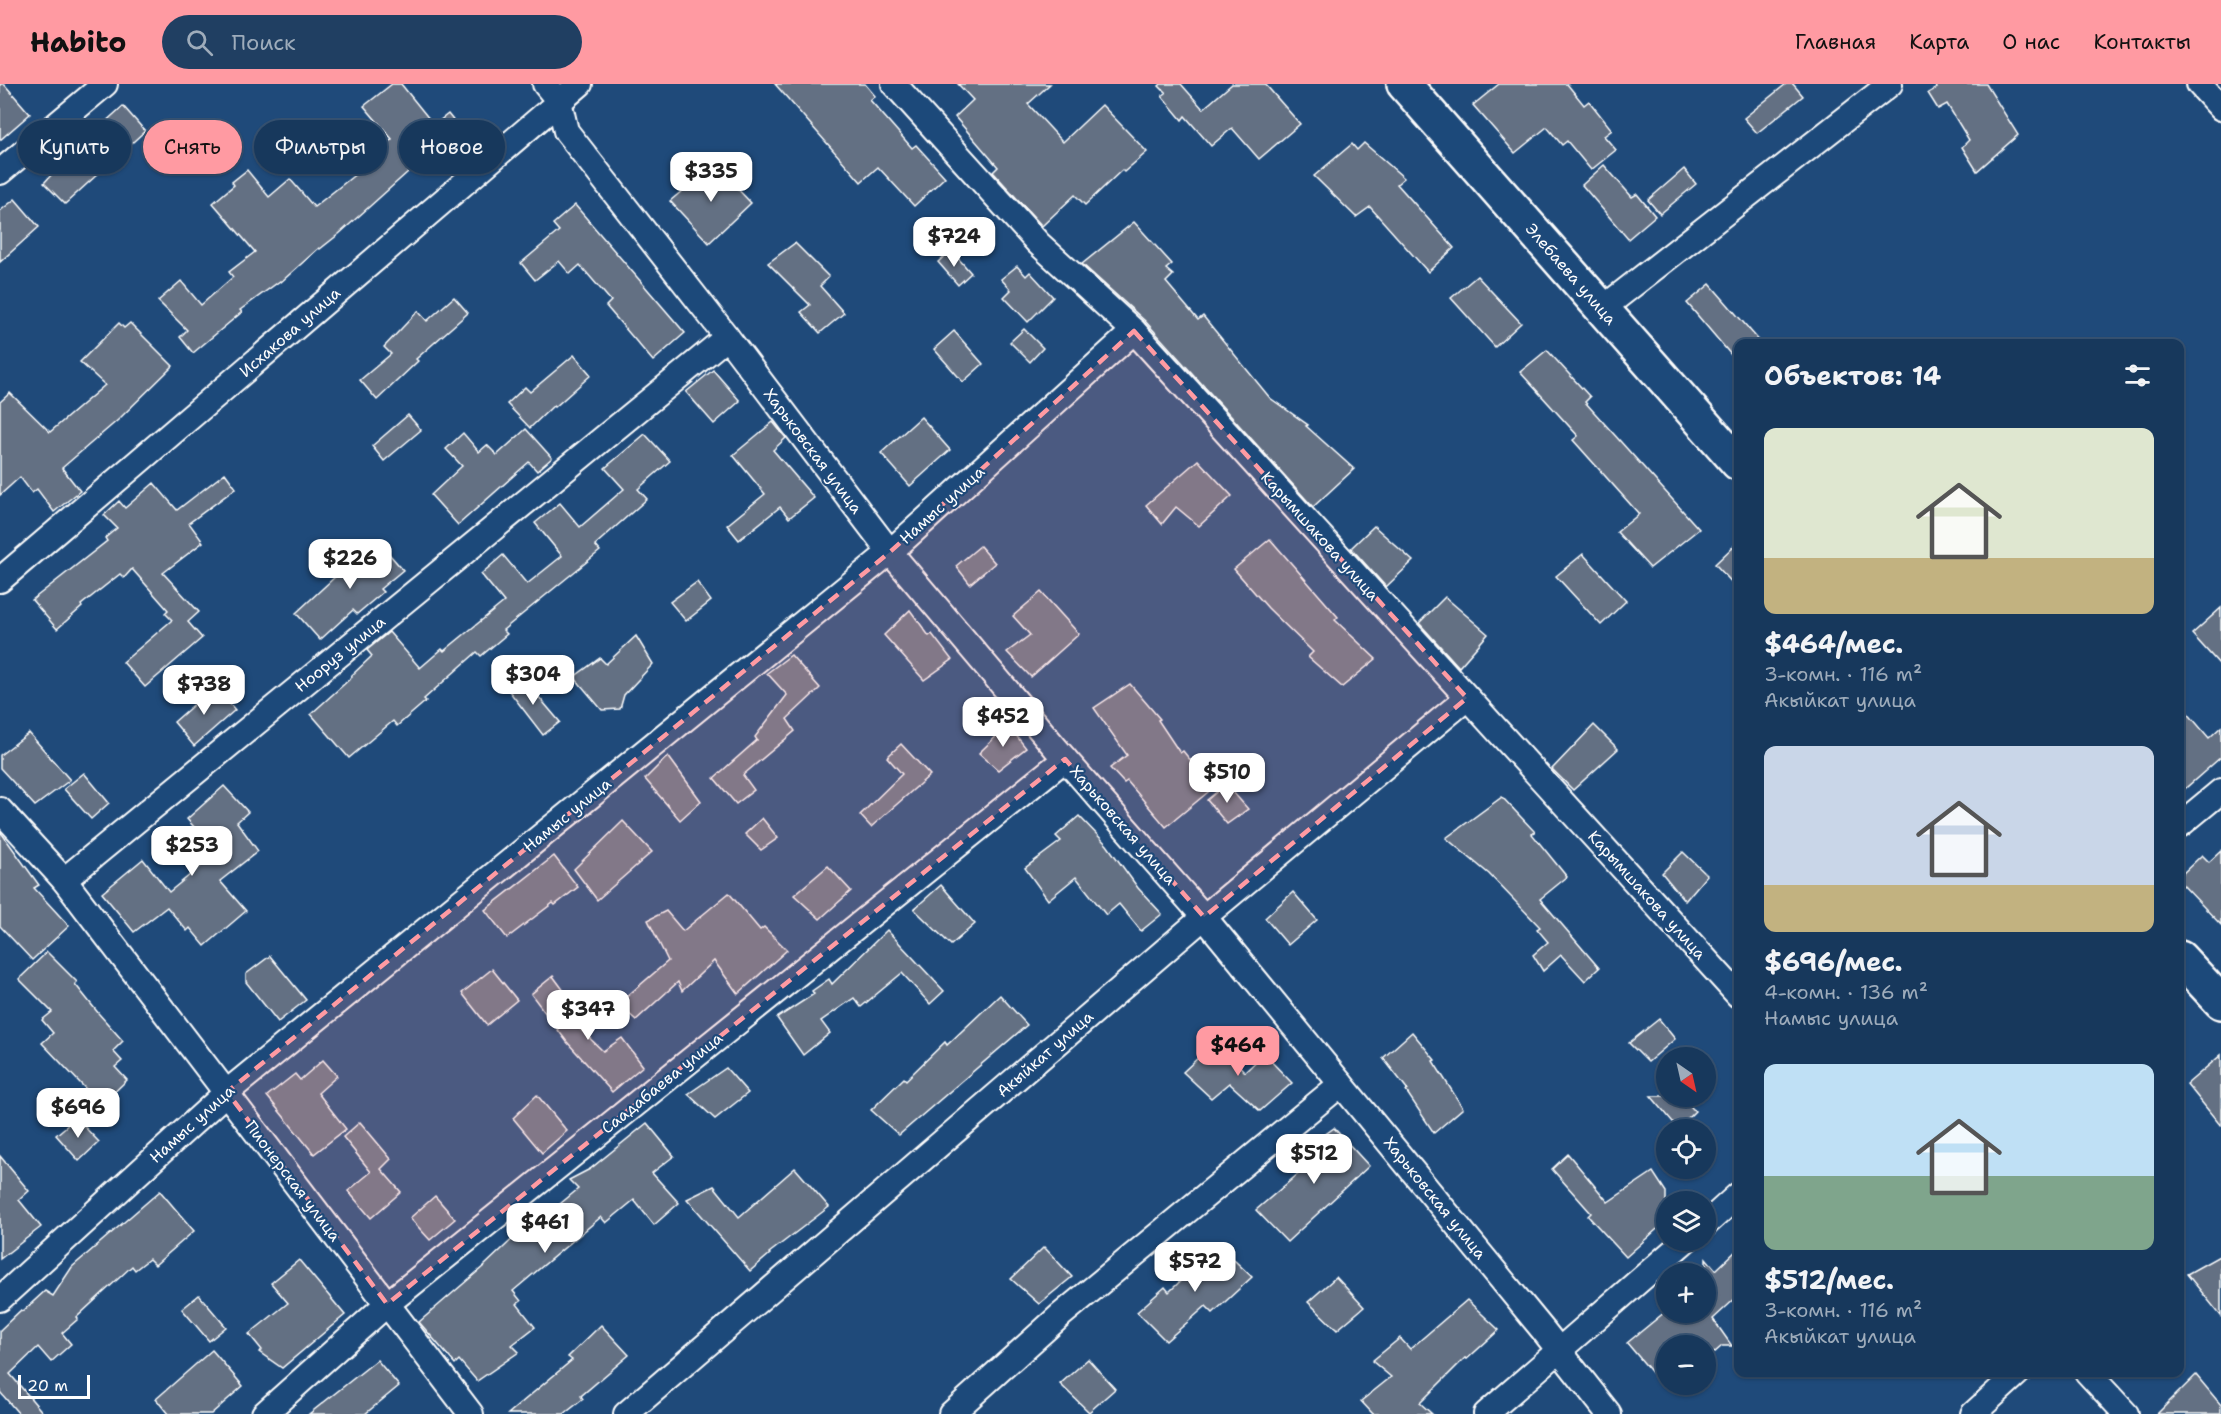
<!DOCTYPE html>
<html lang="ru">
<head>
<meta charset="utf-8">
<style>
  body { margin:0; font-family:"Shantell Sans",sans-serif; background:#203f62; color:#f1f3f6; height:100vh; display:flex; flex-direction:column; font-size:22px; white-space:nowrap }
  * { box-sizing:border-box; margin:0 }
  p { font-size:20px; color:#9eacbb }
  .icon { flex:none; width:33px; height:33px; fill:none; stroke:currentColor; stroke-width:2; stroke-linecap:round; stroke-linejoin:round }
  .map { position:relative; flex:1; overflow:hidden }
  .side { position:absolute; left:1734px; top:255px; width:450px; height:1038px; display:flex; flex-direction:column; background:#17385c; border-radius:12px; box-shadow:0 2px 4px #0004,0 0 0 2px #365272 }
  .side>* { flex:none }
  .top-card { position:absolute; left:18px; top:36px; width:570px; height:54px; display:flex; gap:12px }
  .needle { width:39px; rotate:146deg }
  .tools { position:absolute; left:1656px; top:963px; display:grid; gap:12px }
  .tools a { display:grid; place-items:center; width:60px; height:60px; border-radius:50%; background:#17385c; box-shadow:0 2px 4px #0004,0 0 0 2px #365272; font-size:30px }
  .scale { position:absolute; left:18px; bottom:15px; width:72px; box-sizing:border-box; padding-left:6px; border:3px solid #fff; border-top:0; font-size:16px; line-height:21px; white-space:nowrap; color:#fff; -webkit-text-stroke:4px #1f4a7a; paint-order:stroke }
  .price { position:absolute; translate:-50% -51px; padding:0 14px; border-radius:12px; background:#fff; color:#222; font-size:20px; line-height:39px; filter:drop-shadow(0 2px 3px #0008) }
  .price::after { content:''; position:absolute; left:50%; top:36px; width:18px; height:14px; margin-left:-9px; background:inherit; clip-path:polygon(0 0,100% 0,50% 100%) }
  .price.active { background:#ff9aa2; color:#111 }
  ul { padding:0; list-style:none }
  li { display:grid; align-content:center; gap:12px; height:318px; padding:0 30px }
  li span { display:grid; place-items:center; height:186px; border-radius:12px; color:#555 }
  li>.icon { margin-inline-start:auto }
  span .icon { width:108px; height:108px; fill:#fffc; stroke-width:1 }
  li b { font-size:26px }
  h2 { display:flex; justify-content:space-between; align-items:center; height:72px; padding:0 30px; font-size:26px }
  .pill { padding:0 21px; border-radius:27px; background:#17385c; box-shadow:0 2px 4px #0004,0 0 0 2px #365272; font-size:21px; line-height:54px }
  .pill.active { background:#ff9aa2; color:#111 }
  header { display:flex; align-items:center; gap:36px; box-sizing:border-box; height:84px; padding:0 30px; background:#ff9aa2; color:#111 }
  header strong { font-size:28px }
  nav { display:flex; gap:33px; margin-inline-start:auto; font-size:21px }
  .search { width:420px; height:54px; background:#203f62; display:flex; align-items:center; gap:15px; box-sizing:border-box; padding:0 21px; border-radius:33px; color:#9eacbb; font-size:22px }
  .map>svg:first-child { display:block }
  .building { fill:#637083; stroke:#fff; stroke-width:1.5 }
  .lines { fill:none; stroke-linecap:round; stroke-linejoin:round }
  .street-casing { stroke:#fff; stroke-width:28 }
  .secondary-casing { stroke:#fff; stroke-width:38 }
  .street { stroke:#1f4a7a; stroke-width:24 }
  .secondary { stroke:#1f4a7a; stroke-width:33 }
  .marked { fill:#ff9aa2; fill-opacity:0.2; stroke:#ff9aa2; stroke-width:4.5; stroke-dasharray:12 8; stroke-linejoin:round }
  .labels { text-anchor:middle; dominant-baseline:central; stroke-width:4.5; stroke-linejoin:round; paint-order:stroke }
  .street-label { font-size:16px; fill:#fff; stroke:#1f4a7a }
</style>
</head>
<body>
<header>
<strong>Habito</strong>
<div class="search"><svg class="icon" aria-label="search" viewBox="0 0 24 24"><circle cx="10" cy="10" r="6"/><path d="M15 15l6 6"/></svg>Поиск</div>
<nav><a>Главная</a><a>Карта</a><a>О нас</a><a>Контакты</a></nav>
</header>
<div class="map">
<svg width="2221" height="1330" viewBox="0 0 2221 1330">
  <rect width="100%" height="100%" fill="#1f4a7a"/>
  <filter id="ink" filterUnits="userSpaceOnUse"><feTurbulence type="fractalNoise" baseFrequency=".0167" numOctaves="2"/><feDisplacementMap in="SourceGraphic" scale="12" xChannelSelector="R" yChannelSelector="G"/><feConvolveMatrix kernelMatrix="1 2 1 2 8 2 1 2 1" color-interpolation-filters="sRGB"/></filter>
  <g filter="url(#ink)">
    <g class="building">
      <polygon points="0,0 4,0 30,30 0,56"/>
      <polygon points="392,0 401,0 434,41 448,30 460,45 429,71 428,70 339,150 320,165 319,164 281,198 280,197 240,226 242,228 193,269 180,253 187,246 158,217 181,197 201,221 233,193 229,188 255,168 213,119 234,101 232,98 247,86 269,113 290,95 314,123 371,78 369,76 392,55 364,22"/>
      <polygon points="775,0 865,0 875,12 870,16 912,64 916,61 945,93 914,122 878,83 861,98"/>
      <polygon points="958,0 1050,0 1028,20 1063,58 1102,21 1147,68 1124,88 1122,86 1085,121 1075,111 1042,142 993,88 998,83 955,33 973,16"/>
      <polygon points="1161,0 1181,0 1203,25 1232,0 1265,0 1300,40 1259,75 1232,44 1211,62 1185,32 1182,36 1162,12 1166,9 1159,2"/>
      <polygon points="1499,0 1567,0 1584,21 1589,17 1612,46 1604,52 1616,66 1591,86 1567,57 1562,61 1547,43 1515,69 1473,21"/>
      <polygon points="1786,0 1793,0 1803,12 1757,49 1744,34"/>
      <polygon points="1934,0 1986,0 2018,51 1977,87 1962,63 1969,56 1947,20 1938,25 1928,9 1937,4"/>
      <polygon points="123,22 145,47 65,120 44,99 72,68"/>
      <polygon points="1364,59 1404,94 1397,100 1454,164 1428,188 1370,123 1356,133 1314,92 1352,60 1357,66"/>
      <polygon points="714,80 751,119 709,159 670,117"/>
      <polygon points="1604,81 1632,113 1637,110 1655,132 1628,155 1582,101"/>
      <polygon points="1684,85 1696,100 1660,130 1648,116"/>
      <polygon points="15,115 39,143 0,178 0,127"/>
      <polygon points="575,121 685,249 653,277 606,222 611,217 580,181 570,190 559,177 535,196 521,179 559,147 553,140"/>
      <polygon points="1134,138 1172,180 1166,185 1173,191 1166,198 1198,236 1203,232 1270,314 1308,341 1306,342 1354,385 1313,423 1145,237 1082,180"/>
      <polygon points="795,159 829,193 820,202 844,229 820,249 801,228 810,221 768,179"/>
      <polygon points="951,166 971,189 958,201 938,178"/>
      <polygon points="1017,182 1026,192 1030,188 1053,213 1028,238 1004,213 1011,206 1001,195"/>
      <polygon points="1477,192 1521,239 1495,263 1451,214"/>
      <polygon points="1710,200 1762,260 1738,260 1738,279 1687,219"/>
      <polygon points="454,213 468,229 416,275 418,277 377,316 360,296 391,270 384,263 418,227 427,237"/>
      <polygon points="119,239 124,244 130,239 173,282 118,336 62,384 80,407 54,428 37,405 32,409 20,393 0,411 0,318 10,309 50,348 105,301 80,278"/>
      <polygon points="1024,245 1043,264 1030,278 1010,258"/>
      <polygon points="954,247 983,280 963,298 934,265"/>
      <polygon points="1547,266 1590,313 1585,318 1699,445 1650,484 1617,448 1639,430 1573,356 1578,352 1520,288"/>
      <polygon points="574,271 591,291 555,323 554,321 530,344 507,320 525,303 530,308"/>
      <polygon points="713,286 740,317 714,340 686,308"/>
      <polygon points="408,331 421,346 384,377 372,362"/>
      <polygon points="921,333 950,366 910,402 881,369"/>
      <polygon points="773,338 786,354 773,366 814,414 789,434 780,423 739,456 727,441 765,410 733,371"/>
      <polygon points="526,345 552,374 537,387 529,378 458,441 431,411 462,382 446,365 463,349 479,368 487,361 497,371"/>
      <polygon points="645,350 670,377 638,405 647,415 595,461 600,467 503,546 507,550 481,572 477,568 424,615 426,617 397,642 393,637 349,674 311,630 352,593 351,592 372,572 367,566 389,548 420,584 442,565 444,567 504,518 481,490 503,471 527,500 562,472 535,439 560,419 580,443 624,405 605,384"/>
      <polygon points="1198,376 1232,412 1199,442 1176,423 1162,440 1146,421"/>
      <polygon points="225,389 236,404 189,439 203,458 163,489 199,528 188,538 202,554 145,603 123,578 172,536 165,529 168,526 132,485 124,494 120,490 81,521 82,523 57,545 32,516 107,457 105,454 117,444 104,431 119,417 125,424 154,399 177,426"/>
      <polygon points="1374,442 1413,477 1386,503 1351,464"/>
      <polygon points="376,455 403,486 380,505 383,508 357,530 353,526 320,556 296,529"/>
      <polygon points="1270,455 1338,533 1335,536 1376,575 1342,603 1308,573 1313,568 1268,524 1234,485"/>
      <polygon points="1738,458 1738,505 1715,480"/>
      <polygon points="980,462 995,479 970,500 956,482"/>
      <polygon points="1583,470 1626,517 1601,541 1556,492"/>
      <polygon points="697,498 711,517 686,537 670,518"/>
      <polygon points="1041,508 1079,550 1031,593 1007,568 1030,551 1013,532"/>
      <polygon points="1445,513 1488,550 1459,583 1419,539"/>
      <polygon points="2221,524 2221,582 2192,550"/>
      <polygon points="910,526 929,552 932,550 952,576 924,596 884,551"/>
      <polygon points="636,552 653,580 624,611 620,625 602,626 574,593 600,574 606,580"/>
      <polygon points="791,571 820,604 787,635 795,647 743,691 754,706 736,720 714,694 757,656 755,653 787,611 767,589"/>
      <polygon points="521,592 560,638 543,651 506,603"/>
      <polygon points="1130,600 1160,635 1158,636 1180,669 1183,667 1213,704 1166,743 1127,697 1124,699 1110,684 1127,671 1094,624"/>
      <polygon points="215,602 235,626 194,662 174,638"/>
      <polygon points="2180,620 2209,654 2221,643 2221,673 2180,709"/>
      <polygon points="1008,641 1026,664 998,686 979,669"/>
      <polygon points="1594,641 1618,665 1573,706 1552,685"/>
      <polygon points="29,649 70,696 35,722 0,684 0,671"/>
      <polygon points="901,660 930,691 871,743 860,731 902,690 887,673"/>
      <polygon points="668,672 701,717 680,736 645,695"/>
      <polygon points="84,689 109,719 91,735 64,705"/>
      <polygon points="1226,700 1248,725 1227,740 1207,716"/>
      <polygon points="224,702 248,728 237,738 258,767 220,797 246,827 205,862 190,844 187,847 167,823 134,848 102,809 143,775 169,808 217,769 187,735"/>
      <polygon points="1502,713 1535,748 1532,750 1567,793 1540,815 1599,884 1585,897 1561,871 1543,887 1533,871 1548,858 1537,845 1540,843 1489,790 1446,754"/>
      <polygon points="1079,732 1107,761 1138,804 1162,830 1141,847 1119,820 1106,831 1076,793 1048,816 1025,784 1061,757 1056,752"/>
      <polygon points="762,734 778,754 761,766 745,750"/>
      <polygon points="623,737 652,768 597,816 574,785"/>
      <polygon points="0,747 39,801 34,804 69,842 32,876 0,842"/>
      <polygon points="2221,767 2221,841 2180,798 2180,792 2202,771 2209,778"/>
      <polygon points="1683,768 1707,791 1685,817 1662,789"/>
      <polygon points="554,772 578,803 555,821 553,819 507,854 485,826"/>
      <polygon points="828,782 851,807 820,835 794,811"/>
      <polygon points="941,801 975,840 951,861 914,825"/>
      <polygon points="1293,808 1317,836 1288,861 1265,834"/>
      <polygon points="729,809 760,846 764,843 787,866 738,910 714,877 682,907 678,898 636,936 618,920 668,877 648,836 666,827 683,847"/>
      <polygon points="887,846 944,907 930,920 902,889 861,923 854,914 821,937 830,949 803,971 777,934 814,910 812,907 829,895 832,900"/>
      <polygon points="47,868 77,898 75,900 99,930 123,957 113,967 122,977 115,983 127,996 101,1021 42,959 53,949 42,936 52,928 19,895"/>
      <polygon points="270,872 306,916 278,938 246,898 246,890"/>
      <polygon points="492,885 517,916 487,941 462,909"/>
      <polygon points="553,892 567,911 556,922 603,967 622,954 643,982 612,1008 567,958 531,910"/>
      <polygon points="1000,911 1027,941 899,1051 871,1026 904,994 906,996 945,958 947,961"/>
      <polygon points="1659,935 1675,955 1648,978 1629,959"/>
      <polygon points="1412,948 1435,976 1433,977 1463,1024 1434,1049 1406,1007 1408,1006 1383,974"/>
      <polygon points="1216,957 1245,988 1264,970 1292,999 1260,1027 1229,999 1211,1014 1183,988"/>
      <polygon points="2221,971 2221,1042 2187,1000"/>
      <polygon points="323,976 337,992 318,1009 346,1045 314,1070 267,1012 295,990 300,996"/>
      <polygon points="726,984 748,1009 715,1035 688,1010"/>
      <polygon points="537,1011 567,1047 542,1069 513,1034"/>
      <polygon points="1651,1012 1680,1012 1695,1027 1678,1044"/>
      <polygon points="76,1034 99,1058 79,1077 56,1051"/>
      <polygon points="360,1038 391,1075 381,1085 401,1108 371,1134 348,1107 371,1088 343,1053"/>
      <polygon points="647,1039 674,1072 652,1089 679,1119 654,1141 634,1116 606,1139 601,1133 513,1207 521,1217 517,1220 535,1243 512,1261 519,1268 477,1297 459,1276 455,1280 419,1238 484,1182 523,1145 526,1148 578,1105 569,1096 590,1085"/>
      <polygon points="1334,1044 1369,1082 1287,1158 1256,1126 1312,1078 1302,1067"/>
      <polygon points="1568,1070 1608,1118 1653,1088 1666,1108 1666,1137 1626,1173 1588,1132 1591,1129 1552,1085"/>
      <polygon points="0,1072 29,1107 19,1116 41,1143 0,1175"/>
      <polygon points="795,1084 829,1123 769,1169 770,1170 750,1187 687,1115 714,1102 739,1133"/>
      <polygon points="160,1107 194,1147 155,1181 149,1175 135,1186 132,1182 77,1233 78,1235 62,1249 71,1260 51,1278 38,1263 10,1290 44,1330 19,1330 0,1308 0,1246 21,1226 23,1227 45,1207 53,1212 72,1183"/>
      <polygon points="435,1112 455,1135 430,1156 410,1134"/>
      <polygon points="1218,1161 1252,1193 1213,1229 1206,1222 1166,1257 1137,1228 1165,1203 1169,1208"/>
      <polygon points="1044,1163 1072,1193 1039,1220 1011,1195"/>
      <polygon points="1738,1165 1738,1212 1713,1235 1732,1262 1722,1262 1706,1276 1706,1262 1666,1262 1666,1282 1655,1292 1627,1259 1665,1228 1706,1228 1706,1174 1716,1186"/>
      <polygon points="2221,1171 2221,1232 2187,1190"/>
      <polygon points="299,1176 345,1231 282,1284 259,1268 262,1266 249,1250 288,1219 271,1199"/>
      <polygon points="1336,1193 1364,1223 1337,1246 1308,1218"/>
      <polygon points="199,1211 226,1243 209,1257 182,1225"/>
      <polygon points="1467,1216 1499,1246 1467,1275 1465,1274 1420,1319 1432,1330 1373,1330 1361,1317 1391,1293 1372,1277 1400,1254 1410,1265"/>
      <polygon points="601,1241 629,1271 581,1312 583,1315 564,1330 508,1330 572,1276 568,1273"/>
      <polygon points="212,1266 243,1302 211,1330 168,1330 156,1315"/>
      <polygon points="1088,1275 1115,1305 1089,1328 1060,1300"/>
      <polygon points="377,1276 399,1302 365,1330 309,1330"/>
      <polygon points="2196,1291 2221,1321 2221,1330 2157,1330"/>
    </g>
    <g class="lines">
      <g class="street-casing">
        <g id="street">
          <polyline points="545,0 559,17 566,47 727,253 890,468 1065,675 1204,833 1543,1246 1609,1330"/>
          <polyline points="894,0 1038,159 1134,247 1738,911"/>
          <polyline points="2199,0 2221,24"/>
          <polyline points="0,88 105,0"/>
          <polyline points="1602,225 1890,0"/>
          <polyline points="0,496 580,0"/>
          <polyline points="0,726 64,796 471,1330"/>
          <polyline points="2180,741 2221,707"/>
          <polyline points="64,796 727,253"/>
          <polyline points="1706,1140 1738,1111"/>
          <polyline points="0,1215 227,1008 890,468 1134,247"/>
          <polyline points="2087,1288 2126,1330"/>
          <polyline points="264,1330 387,1220 1065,675"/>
          <polyline points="626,1330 1204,833 1467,614"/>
          <polyline points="951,1330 1061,1231 1341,1000"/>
          <polyline points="1486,1330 1686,1156"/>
          <polyline points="1973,1330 2019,1288"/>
        </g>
      </g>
      <g class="secondary-casing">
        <g id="secondary">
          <polyline points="1404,0 1738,379"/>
          <polyline points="2180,874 2221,918"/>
        </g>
      </g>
      <use href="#street" class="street"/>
      <use href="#secondary" class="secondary"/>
    </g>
  </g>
  <path class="marked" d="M 1134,247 L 1467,614 L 1204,833 L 1065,675 L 387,1220 L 227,1008 L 890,468 Z"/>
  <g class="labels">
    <g class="street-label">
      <text transform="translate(1571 190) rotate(49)">Элебаева улица</text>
      <text transform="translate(290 248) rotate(-41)">Исхакова улица</text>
      <text transform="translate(813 367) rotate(53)">Харьковская улица</text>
      <text transform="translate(942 421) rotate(-42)">Намыс улица</text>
      <text transform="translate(1320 452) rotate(48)">Карымшакова улица</text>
      <text transform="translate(340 570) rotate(-39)">Нооруз улица</text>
      <text transform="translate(567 731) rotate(-39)">Намыс улица</text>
      <text transform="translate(1123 741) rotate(49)">Харьковская улица</text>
      <text transform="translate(1647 811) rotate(48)">Карымшакова улица</text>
      <text transform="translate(1045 970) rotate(-41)">Акыйкат улица</text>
      <text transform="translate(662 999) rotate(-39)">Саадабаева улица</text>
      <text transform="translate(192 1040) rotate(-42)">Намыс улица</text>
      <text transform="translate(293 1097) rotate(53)">Пионерская улица</text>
      <text transform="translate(1435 1114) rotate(51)">Харьковская улица</text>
    </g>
  </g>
</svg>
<div class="tools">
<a><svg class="needle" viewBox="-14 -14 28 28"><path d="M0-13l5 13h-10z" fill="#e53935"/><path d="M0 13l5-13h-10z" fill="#9eacbb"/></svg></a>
<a><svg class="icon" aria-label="locate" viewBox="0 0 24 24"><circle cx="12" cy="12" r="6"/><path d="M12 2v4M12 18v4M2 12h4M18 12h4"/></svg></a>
<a><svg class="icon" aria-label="layers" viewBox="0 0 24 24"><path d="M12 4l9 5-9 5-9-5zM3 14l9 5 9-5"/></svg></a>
<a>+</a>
<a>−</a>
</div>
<div class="scale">20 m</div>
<b class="price" style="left:711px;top:119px">$335</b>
<b class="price" style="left:954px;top:184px">$724</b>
<b class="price" style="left:350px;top:506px">$226</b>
<b class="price" style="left:533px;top:622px">$304</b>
<b class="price" style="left:204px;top:632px">$738</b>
<b class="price" style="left:1003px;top:664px">$452</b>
<b class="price" style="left:1227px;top:720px">$510</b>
<b class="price" style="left:192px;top:793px">$253</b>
<b class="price" style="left:588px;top:957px">$347</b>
<b class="price active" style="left:1238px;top:993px">$464</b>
<b class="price" style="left:78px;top:1055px">$696</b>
<b class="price" style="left:1314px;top:1101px">$512</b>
<b class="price" style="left:545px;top:1170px">$461</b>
<b class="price" style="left:1195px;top:1209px">$572</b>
<div class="top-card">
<a class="pill">Купить</a>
<a class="pill active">Снять</a>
<a class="pill">Фильтры</a>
<a class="pill">Новое</a>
</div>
<section class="side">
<h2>Объектов: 14<svg class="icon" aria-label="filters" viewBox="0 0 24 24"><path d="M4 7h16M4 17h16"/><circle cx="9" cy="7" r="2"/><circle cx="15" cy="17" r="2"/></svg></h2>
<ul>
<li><span style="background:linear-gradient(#dfe7d0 70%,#c2b280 0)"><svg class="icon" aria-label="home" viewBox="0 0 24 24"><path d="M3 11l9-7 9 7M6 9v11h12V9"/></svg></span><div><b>$464/мес.</b><p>3-комн. · 116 m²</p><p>Акыйкат улица</p></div></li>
<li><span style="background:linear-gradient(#c9d6e8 75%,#c2b280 0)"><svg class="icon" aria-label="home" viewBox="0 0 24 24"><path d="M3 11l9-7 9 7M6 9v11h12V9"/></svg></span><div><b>$696/мес.</b><p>4-комн. · 136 m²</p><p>Намыс улица</p></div></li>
<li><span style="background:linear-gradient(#bfe0f5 60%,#7fa58c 0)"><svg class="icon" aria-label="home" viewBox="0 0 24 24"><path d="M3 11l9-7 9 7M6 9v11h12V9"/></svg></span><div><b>$512/мес.</b><p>3-комн. · 116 m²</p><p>Акыйкат улица</p></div></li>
</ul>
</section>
</div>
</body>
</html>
